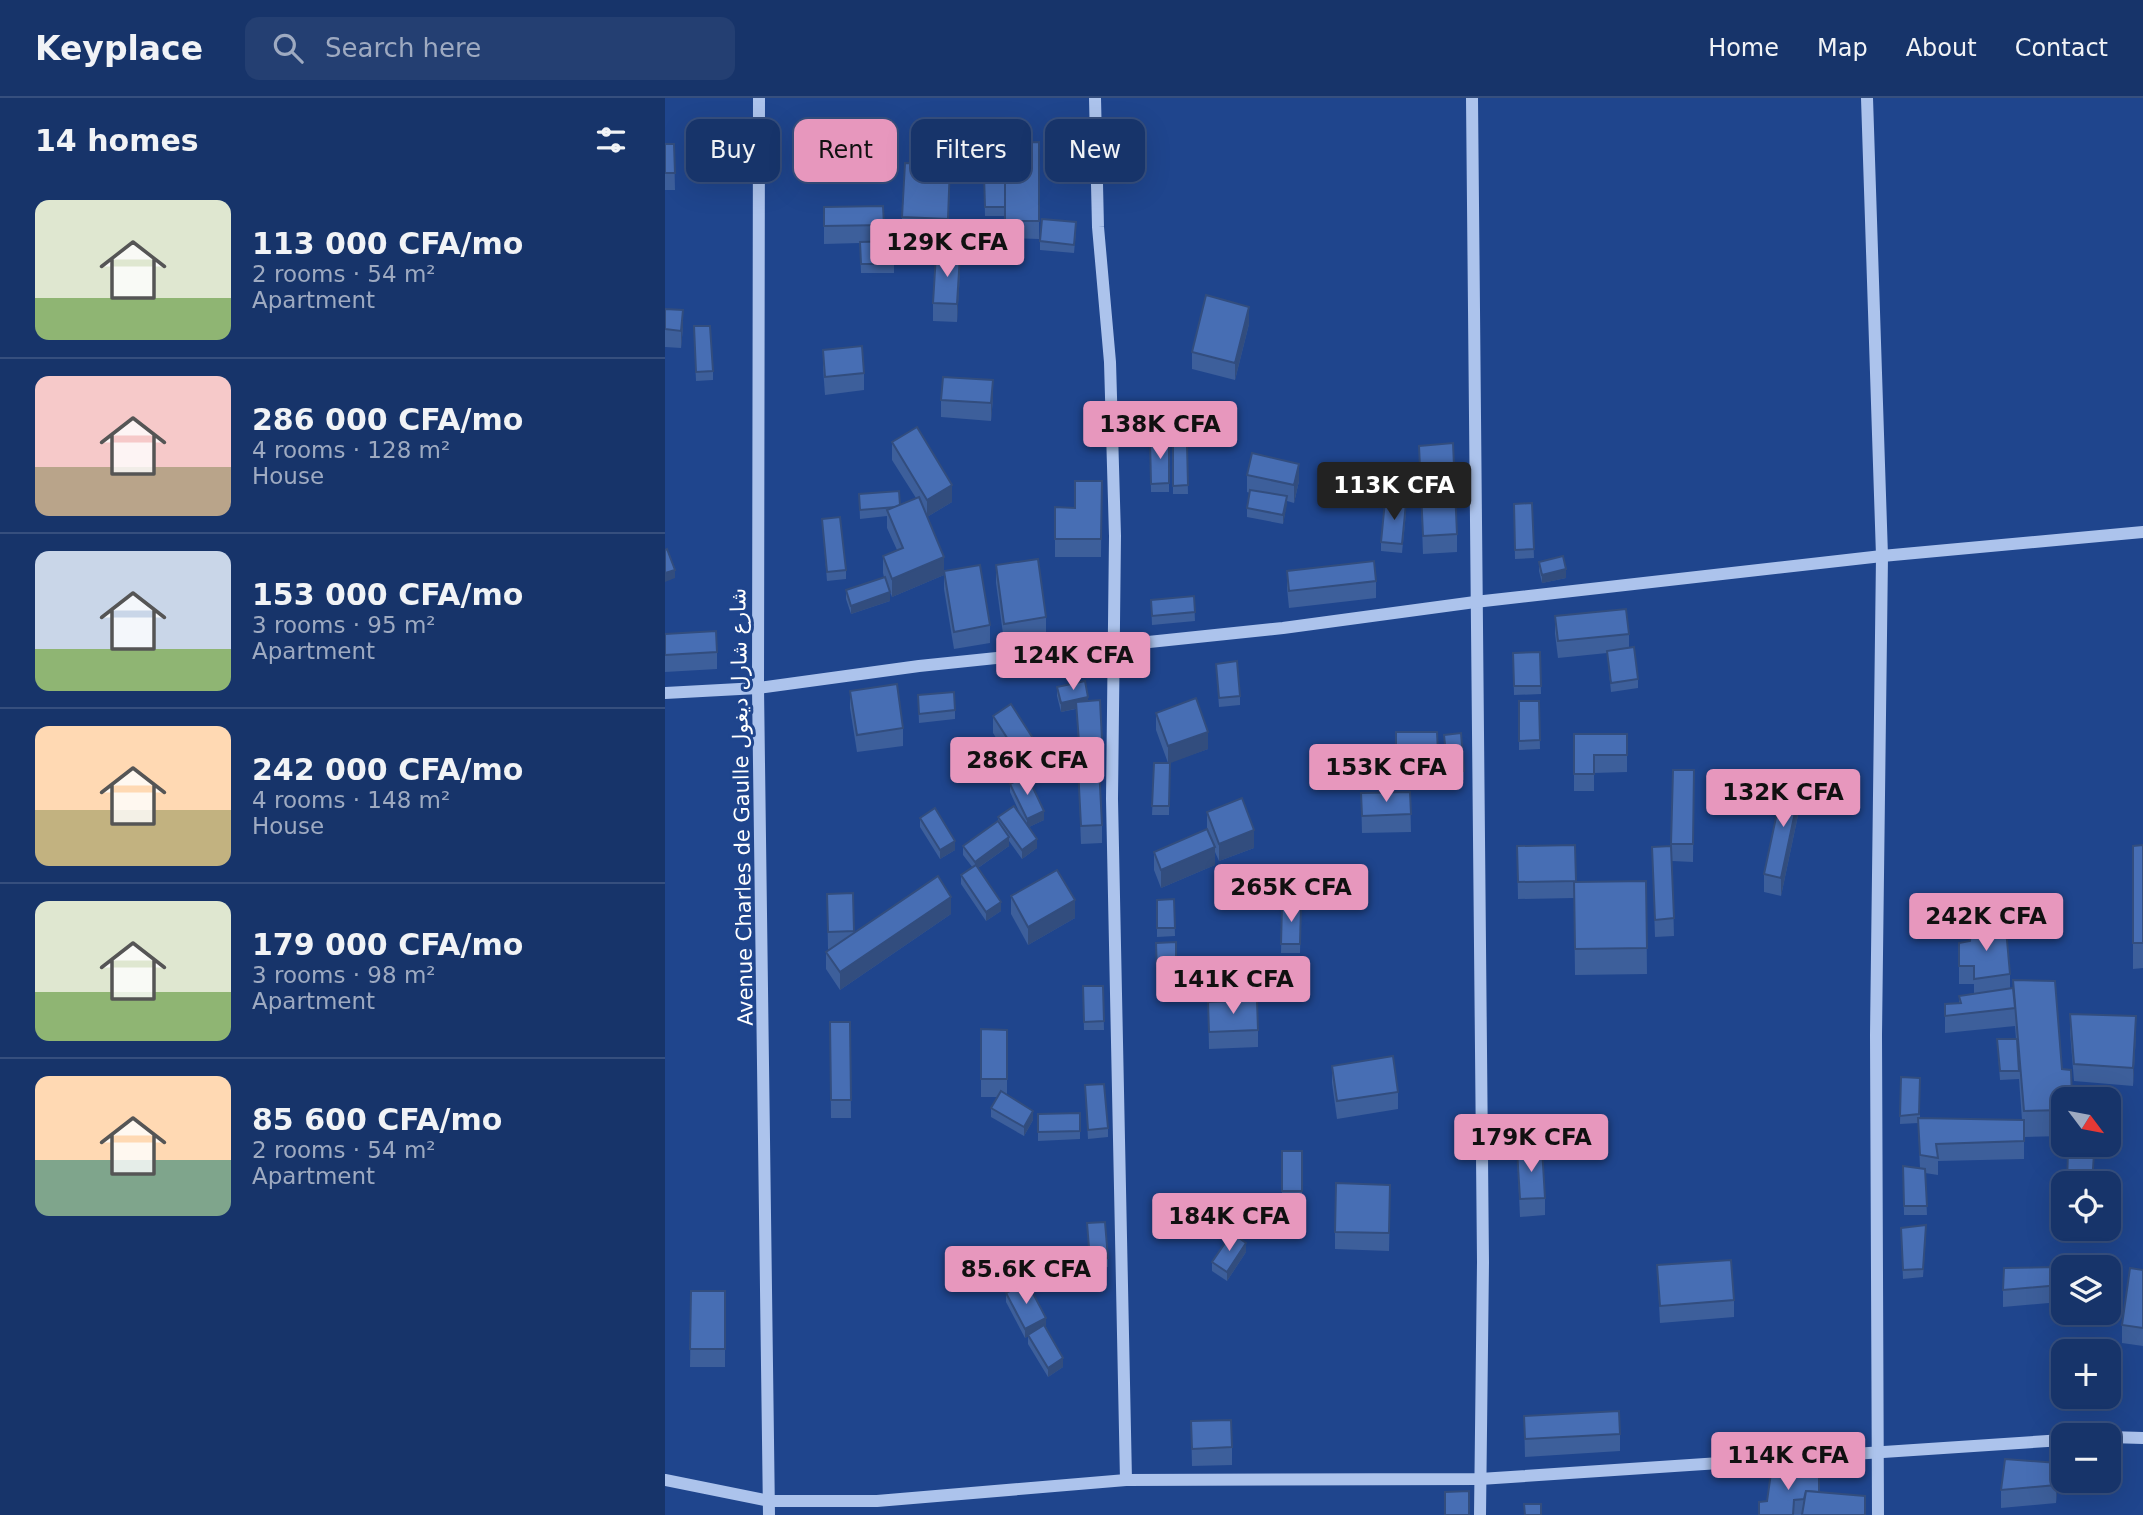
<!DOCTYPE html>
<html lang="en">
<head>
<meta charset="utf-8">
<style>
  body { margin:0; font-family:"DejaVu Sans","Noto Sans Arabic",sans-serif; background:#243f72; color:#f1f3f6; height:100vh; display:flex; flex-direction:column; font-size:26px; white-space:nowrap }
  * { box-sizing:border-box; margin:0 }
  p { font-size:23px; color:#9eaac1 }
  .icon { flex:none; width:38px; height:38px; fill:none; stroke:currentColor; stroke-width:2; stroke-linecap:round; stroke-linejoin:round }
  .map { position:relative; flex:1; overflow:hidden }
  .drawer { display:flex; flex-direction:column; background:#17346a; width:665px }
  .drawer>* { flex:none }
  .guide { position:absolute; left:21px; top:21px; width:665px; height:63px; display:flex; gap:14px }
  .needle { width:46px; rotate:122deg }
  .buttons { position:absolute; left:1386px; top:989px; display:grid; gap:14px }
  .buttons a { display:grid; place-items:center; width:70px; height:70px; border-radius:14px; background:#17346a; box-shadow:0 7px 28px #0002,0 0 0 2px #364f7e; font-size:35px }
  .price { position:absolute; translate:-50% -60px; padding:0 16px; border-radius:7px; background:#e797bd; color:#111; font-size:23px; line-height:46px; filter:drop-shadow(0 2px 4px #0008) }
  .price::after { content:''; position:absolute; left:50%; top:42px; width:21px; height:16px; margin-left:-10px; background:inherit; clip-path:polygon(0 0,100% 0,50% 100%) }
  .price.on { background:#222; color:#fff }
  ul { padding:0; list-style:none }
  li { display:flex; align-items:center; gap:21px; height:175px; padding:0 35px }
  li+li { border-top:2px solid #364f7e }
  li span { display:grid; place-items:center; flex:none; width:196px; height:140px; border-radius:14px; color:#555 }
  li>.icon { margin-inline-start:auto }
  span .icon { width:84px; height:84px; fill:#fffc; stroke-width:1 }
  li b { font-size:30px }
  h2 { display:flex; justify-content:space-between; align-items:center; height:84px; padding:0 35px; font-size:30px }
  .tag { padding:0 24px; border-radius:14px; background:#17346a; box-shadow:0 7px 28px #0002,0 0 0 2px #364f7e; font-size:24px; line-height:63px }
  .tag.on { background:#e797bd; color:#111 }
  header { display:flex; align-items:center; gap:42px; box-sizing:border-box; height:98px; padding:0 35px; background:#17346a; border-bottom:2px solid #364f7e }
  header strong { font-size:33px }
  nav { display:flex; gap:38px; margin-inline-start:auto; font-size:24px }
  .search { width:490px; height:63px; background:#243f72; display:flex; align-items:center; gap:18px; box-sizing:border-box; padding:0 24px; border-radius:14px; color:#9eaac1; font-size:26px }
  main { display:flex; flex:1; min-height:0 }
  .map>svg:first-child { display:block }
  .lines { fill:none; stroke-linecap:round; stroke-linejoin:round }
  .minor { stroke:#acc3ec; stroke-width:12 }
  .wall { fill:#3d5f9b }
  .shaded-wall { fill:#324d7e }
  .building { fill:#476eb4; stroke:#324d7e; stroke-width:2 }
  .labels { text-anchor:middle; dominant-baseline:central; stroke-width:6; stroke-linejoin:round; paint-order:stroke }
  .street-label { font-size:21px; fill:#fff; stroke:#1f458d }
</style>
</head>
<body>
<header>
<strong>Keyplace</strong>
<div class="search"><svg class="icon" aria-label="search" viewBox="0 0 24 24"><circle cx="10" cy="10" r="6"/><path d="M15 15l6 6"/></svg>Search here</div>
<nav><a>Home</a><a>Map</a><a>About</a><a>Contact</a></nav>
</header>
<main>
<section class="drawer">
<h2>14 homes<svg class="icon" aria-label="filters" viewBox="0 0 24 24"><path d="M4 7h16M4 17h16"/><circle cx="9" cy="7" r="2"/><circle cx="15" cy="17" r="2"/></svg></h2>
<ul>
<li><span style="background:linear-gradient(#dfe7d0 70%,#8fb573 0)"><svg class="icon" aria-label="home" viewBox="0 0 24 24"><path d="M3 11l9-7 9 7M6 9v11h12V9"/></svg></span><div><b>113 000 CFA/mo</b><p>2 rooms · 54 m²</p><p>Apartment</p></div></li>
<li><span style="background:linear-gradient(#f6c9c9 65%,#b9a48a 0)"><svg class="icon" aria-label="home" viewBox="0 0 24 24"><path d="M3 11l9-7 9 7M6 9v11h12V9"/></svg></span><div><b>286 000 CFA/mo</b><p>4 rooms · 128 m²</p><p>House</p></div></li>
<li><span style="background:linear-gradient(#c9d6e8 70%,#8fb573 0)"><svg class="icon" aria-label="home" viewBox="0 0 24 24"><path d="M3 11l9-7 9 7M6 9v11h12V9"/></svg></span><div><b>153 000 CFA/mo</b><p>3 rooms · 95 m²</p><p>Apartment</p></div></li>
<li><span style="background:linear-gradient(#ffd9b3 60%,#c2b280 0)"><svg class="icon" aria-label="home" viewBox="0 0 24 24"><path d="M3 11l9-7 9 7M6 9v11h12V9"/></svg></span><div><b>242 000 CFA/mo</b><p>4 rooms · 148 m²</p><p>House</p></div></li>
<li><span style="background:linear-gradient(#dfe7d0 65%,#8fb573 0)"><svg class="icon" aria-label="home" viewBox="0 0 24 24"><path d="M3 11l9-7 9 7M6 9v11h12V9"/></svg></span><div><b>179 000 CFA/mo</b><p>3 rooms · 98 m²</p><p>Apartment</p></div></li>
<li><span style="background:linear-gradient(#ffd9b3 60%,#7fa58c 0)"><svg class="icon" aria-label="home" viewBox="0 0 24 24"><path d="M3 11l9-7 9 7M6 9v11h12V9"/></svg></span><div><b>85 600 CFA/mo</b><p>2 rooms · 54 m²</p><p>Apartment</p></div></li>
</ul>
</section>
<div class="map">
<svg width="1478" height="1417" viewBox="0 0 1478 1417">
  <rect width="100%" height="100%" fill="#1f458d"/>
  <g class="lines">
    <g class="minor">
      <polyline points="94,0 93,590 104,1417"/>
      <polyline points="430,0 433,129 445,264 450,438 447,701 461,1382"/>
      <polyline points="807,0 818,1164 815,1417"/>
      <polyline points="1202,0 1217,458 1211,937 1213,1417"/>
      <polyline points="0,595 93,590 254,568 618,530 810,504 1217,458 1478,434"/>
      <polyline points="1444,1339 1478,1340"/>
      <polyline points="0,1382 104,1403 212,1403 461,1382 815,1381 1398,1342"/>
    </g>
  </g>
  <g class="wall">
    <polygon points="374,44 374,141 340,140 340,45"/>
    <polygon points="0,46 9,46 10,92 0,92"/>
    <polygon points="305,54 300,83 285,81 283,138 237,136 237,119 253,65 253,59"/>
    <polygon points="340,76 340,118 320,118 319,77"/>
    <polygon points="218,108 219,143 229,143 229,175 196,175 195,145 159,146 159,109"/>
    <rect x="299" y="124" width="17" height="29"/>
    <polygon points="411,133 409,155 375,152 375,143"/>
    <polygon points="295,174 292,224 268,223 268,205"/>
    <polygon points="0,211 18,229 16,250 0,249"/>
    <polygon points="584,226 570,282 527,271 527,254"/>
    <polygon points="29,237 48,273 48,282 31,283"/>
    <polygon points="158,252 199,275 199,292 160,297 158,270"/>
    <polygon points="328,300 326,323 276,319 276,302"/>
    <polygon points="485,341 504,341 504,394 486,394"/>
    <polygon points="227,344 287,404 262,419 279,477 227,499 224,491 225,503 186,516 181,501 181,492 219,479 218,475 218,458 232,452 222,430 222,418 195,421 194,396 235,407 251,400 227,362"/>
    <polygon points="522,346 523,396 508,396 508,347"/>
    <polygon points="754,348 792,436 792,454 758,456"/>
    <polygon points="582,377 634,383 629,405 622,403 618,426 582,419 582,410 585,395 582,394"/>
    <polygon points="437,383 436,459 390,459 390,409 410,410"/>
    <polygon points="867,405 869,460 850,461 849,406"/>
    <polygon points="741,414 737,455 716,453 716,444"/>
    <polygon points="157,421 181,472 181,481 162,483"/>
    <polygon points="874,464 901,480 877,485 874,473"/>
    <polygon points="331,467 381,519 381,537 339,543 331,485"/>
    <polygon points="279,473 325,527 325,545 289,551 279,491"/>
    <polygon points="622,473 711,483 711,500 624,510 622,490"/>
    <polygon points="529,498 530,523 487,527 486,502"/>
    <polygon points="890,518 964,536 964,550 973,581 973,590 946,594 942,555 893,560 890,536"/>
    <polygon points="0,536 52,554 52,571 0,574"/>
    <polygon points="875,554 876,596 849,597 848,555"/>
    <polygon points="551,566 575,598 575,607 554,609"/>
    <polygon points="392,589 423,603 437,642 437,651 414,653 411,611 396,614 392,598"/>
    <polygon points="185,593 238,630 238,648 192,654 185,610"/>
    <polygon points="253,597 290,612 290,621 254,625"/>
    <polygon points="854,603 874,603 875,651 854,652"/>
    <polygon points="491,615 543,651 503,665 505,665 504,717 487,717 489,665 503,665 491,632"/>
    <polygon points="328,618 373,660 413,662 373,684 366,673 366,670 355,678 328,635"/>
    <polygon points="731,634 772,634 773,663 731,663"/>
    <polygon points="909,636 962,636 962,674 929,675 929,693 909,693"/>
    <polygon points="779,637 799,673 799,682 783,684"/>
    <polygon points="413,670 437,727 437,745 416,746"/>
    <polygon points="1008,672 1029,672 1028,764 1007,763 1009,838 990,839 987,749 1006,748"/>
    <polygon points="345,686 379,722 364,729 372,750 357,761 344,743 344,748 313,770 336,813 321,823 296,786 296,777 308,770 298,757 298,748 333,724 333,719 357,720 345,694"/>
    <polygon points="745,694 746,734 697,735 696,695"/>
    <polygon points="1136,703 1116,798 1099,794 1099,776"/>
    <polygon points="542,714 589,750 554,763 550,754 550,767 496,790 489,772 489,754 542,731"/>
    <polygon points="255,720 290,752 275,761 255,729"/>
    <polygon points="910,747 911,784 981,783 982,876 910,877 909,800 853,801 852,748"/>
    <polygon points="1478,747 1478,870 1468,871 1468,845"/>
    <polygon points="188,795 189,835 286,816 175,892 161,871 161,854 165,851 163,851 162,796"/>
    <polygon points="346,798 410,820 363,847 346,816"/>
    <polygon points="509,801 510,838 492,839 492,802"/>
    <polygon points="617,807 636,807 635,855 616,855"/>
    <polygon points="511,844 511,885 492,885 491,845"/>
    <polygon points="1294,845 1345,876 1345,890 1348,890 1348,882 1398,1001 1398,1038 1359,1039 1359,1061 1273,1063 1273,1077 1260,1075 1262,1117 1239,1117 1238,1068 1255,1070 1253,1025 1235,1026 1236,979 1255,980 1255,1020 1357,1022 1354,981 1335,982 1332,941 1351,941 1350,928 1280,935 1280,906 1294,905 1294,898 1309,895 1309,886 1294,886"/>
    <polygon points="418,888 438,888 439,932 419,932"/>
    <polygon points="543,904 593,932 593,949 544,951"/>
    <polygon points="1405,916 1471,936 1468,988 1409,983 1405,934"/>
    <polygon points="165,924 185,924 186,1020 166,1020"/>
    <polygon points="316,931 342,932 342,997 368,1022 359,1038 326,1019 326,1010 333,999 316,999"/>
    <polygon points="667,968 733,994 733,1011 672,1021 667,985"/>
    <polygon points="420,987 443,1030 443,1039 423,1041"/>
    <polygon points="415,1015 415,1041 373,1043 373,1016"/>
    <polygon points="852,1052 880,1100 880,1117 855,1119"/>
    <rect x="617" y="1053" width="20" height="49"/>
    <polygon points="725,1104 724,1153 670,1151 670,1134"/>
    <polygon points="422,1125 443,1160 443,1169 425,1171"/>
    <polygon points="1236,1130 1261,1136 1258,1179 1238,1181"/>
    <polygon points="581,1154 562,1183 547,1173 547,1164"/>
    <polygon points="992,1167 1069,1202 1069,1219 995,1225"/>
    <polygon points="1478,1172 1478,1248 1457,1245 1457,1227"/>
    <polygon points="1395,1187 1395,1204 1338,1209 1338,1192"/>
    <polygon points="26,1193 60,1193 60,1269 25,1269"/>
    <polygon points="341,1195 381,1229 398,1269 383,1279 363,1246 363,1238 360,1240 341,1204"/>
    <polygon points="859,1318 955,1336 955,1353 860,1359"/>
    <polygon points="526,1323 567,1349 567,1367 527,1368"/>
    <polygon points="1393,1382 1391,1405 1336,1410 1336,1392"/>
    <polygon points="1154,1394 1200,1417 1094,1417 1102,1403"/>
  </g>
  <g class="shaded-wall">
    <polygon points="305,36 305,54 300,83 300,66"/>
    <polygon points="285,66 285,84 283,138 283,121"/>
    <polygon points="295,157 295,174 292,224 292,206"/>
    <polygon points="584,209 584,226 570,282 570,265"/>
    <polygon points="18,212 18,229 16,250 16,233"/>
    <polygon points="328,282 328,300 326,323 326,305"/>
    <polygon points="634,366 634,383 629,405 629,387"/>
    <polygon points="287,387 287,404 262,419 262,402"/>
    <polygon points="622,398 622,407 618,426 618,417"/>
    <polygon points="279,459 279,477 227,499 227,481"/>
    <polygon points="901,471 901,480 877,485 877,477"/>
    <polygon points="10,472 10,480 0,484 0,475"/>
    <polygon points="225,494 225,503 186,516 186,508"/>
    <polygon points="423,599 423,608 396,614 396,605"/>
    <polygon points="543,634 543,651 503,666 503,648"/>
    <polygon points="373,648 373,666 366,664 366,670 355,678 355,660"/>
    <polygon points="413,653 413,662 373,684 373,675"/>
    <polygon points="1136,686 1136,703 1116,798 1116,780"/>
    <polygon points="379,713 379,722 362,730 362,721"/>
    <polygon points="589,732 589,750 554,763 554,746"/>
    <polygon points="344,739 344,748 310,772 310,764"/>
    <polygon points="372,741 372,750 357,761 357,752"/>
    <polygon points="290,743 290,752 275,761 275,752"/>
    <polygon points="550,749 550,767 496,790 496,772"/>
    <polygon points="286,799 286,816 175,892 175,874"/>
    <polygon points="410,802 410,820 363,847 363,829"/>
    <polygon points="336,804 336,813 321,823 321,814"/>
    <polygon points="1471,918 1471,936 1468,988 1468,970"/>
    <polygon points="368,1013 368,1022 359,1038 359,1029"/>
    <polygon points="581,1145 581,1154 562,1183 562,1174"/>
    <polygon points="381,1220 381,1229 360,1240 360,1231"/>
    <polygon points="398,1260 398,1269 383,1279 383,1270"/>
    <polygon points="1393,1365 1393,1382 1391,1405 1391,1387"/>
  </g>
  <g class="building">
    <polygon points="257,29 305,36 300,66 253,59"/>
    <polygon points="374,44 374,123 340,123 340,45"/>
    <polygon points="0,46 9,46 10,75 0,75"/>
    <polygon points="240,65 285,66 283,121 237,119"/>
    <polygon points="340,76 340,109 320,109 319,77"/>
    <polygon points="218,108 219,127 159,128 159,109"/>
    <polygon points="377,121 411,124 409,147 375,143"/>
    <rect x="299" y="124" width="17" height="20"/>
    <polygon points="229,143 229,166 196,166 195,144"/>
    <polygon points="271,156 295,157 292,206 268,205"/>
    <polygon points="541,197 584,209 570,265 527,254"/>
    <polygon points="0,211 18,212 16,233 0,231"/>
    <polygon points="29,228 45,228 48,273 31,274"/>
    <polygon points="197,248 199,275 160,279 158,252"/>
    <polygon points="278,279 328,282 326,305 276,302"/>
    <polygon points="252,329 287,387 262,402 227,344"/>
    <polygon points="485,341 504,341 504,385 486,386"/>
    <polygon points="788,345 792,436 758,438 754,348"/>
    <polygon points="522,346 523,387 508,388 508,347"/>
    <polygon points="587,355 634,366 629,387 582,377"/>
    <polygon points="410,383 437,383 436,441 390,441 390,409 410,410"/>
    <polygon points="585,392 622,398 618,417 582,410"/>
    <polygon points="234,393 235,407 231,409 195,412 194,396"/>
    <polygon points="254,399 279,459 227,481 218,458 238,450 222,412"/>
    <polygon points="720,403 741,405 737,446 716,444"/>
    <polygon points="867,405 869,451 850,452 849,406"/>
    <polygon points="175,419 181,472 162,474 157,421"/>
    <polygon points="2,451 10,472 0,475 0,452"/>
    <polygon points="898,458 901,471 877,477 874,464"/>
    <polygon points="373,461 381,519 339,526 331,467"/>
    <polygon points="709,463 711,483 624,493 622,473"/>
    <polygon points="315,467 325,527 289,534 279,473"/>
    <polygon points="220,479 225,494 186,508 181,492"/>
    <polygon points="529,498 530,514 487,518 486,502"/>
    <polygon points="961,511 964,536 893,543 890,518"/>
    <polygon points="51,533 52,554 0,557 0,536"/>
    <polygon points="969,549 973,581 946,585 942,553"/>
    <polygon points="875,554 876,588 849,588 848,555"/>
    <polygon points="572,563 575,598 554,600 551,566"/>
    <polygon points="420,583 423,599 396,605 392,589"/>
    <polygon points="232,586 238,630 192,637 185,593"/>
    <polygon points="289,594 290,612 254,616 253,597"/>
    <polygon points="531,600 543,634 503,648 491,615"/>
    <polygon points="435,602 437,642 414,644 411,604"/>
    <polygon points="854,603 874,603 875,642 854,643"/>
    <polygon points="346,606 373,648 355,660 328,618"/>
    <polygon points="731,634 772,634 773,654 731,655"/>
    <polygon points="796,635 799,673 783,675 779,637"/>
    <polygon points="909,636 962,636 962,657 929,657 929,676 909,676"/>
    <polygon points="407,642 413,653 373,675 366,664"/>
    <polygon points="489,665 505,665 504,708 487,708"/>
    <polygon points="434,668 437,727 416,728 413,670"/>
    <polygon points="1008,672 1029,672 1028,746 1006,746"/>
    <polygon points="362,677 379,713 362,721 345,686"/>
    <polygon points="1119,682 1136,686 1116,780 1099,776"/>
    <polygon points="745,694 746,716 697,718 696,695"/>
    <polygon points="577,700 589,732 554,746 542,714"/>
    <polygon points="349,708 372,741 357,752 333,719"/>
    <polygon points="270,710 290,743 275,752 255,720"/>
    <polygon points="333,723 344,739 310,764 298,748"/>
    <polygon points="542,731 550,749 496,772 489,754"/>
    <polygon points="910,747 911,783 853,784 852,748"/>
    <polygon points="1478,747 1478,845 1468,845 1468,748"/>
    <polygon points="1006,748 1009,820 990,822 987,749"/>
    <polygon points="311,767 336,804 321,814 296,777"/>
    <polygon points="392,772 410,802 363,829 346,798"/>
    <polygon points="273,778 286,799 175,874 161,854"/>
    <polygon points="981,783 982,850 910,851 909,784"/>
    <polygon points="188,795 189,833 163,834 162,796"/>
    <polygon points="509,801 510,830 492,830 492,802"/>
    <polygon points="617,807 636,807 635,846 616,846"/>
    <polygon points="1341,831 1345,876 1309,881 1309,868 1294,868 1294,845 1305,843 1306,833"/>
    <polygon points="511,844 511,876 492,876 491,845"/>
    <polygon points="1348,882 1390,883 1397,971 1406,972 1407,1001 1398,1001 1398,1012 1359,1013"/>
    <polygon points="418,888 438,888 439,923 419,924"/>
    <polygon points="1348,890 1350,910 1280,918 1280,906 1296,905 1294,898"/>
    <polygon points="592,902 593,932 544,934 543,904"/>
    <polygon points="1405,916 1471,918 1468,970 1409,966"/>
    <polygon points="165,924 185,924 186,1002 166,1002"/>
    <polygon points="316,931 342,932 342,981 316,981"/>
    <polygon points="1332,941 1352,941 1354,973 1335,973"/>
    <polygon points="728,958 733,994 672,1003 667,968"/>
    <polygon points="1236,979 1255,980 1254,1016 1235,1018"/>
    <polygon points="439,986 443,1030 423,1032 420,987"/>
    <polygon points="336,993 368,1013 359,1029 326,1010"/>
    <polygon points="415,1015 415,1033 373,1034 373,1016"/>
    <polygon points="1253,1020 1359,1022 1359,1043 1271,1046 1273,1060 1255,1057"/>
    <polygon points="877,1050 880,1100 855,1101 852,1052"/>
    <rect x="617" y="1053" width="20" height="40"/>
    <polygon points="1403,1053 1429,1056 1427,1085 1402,1085"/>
    <polygon points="1238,1068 1260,1071 1262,1108 1239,1108"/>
    <polygon points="671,1085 725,1087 724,1135 670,1134"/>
    <polygon points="440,1124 443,1160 425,1162 422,1125"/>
    <polygon points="1261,1127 1258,1171 1238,1172 1236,1130"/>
    <polygon points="567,1135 581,1145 562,1174 547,1164"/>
    <polygon points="1066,1162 1069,1202 995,1208 992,1167"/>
    <polygon points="1393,1169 1395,1187 1338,1192 1339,1170"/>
    <polygon points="1465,1170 1478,1172 1478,1230 1457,1227"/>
    <polygon points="362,1184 381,1220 360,1231 341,1195"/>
    <polygon points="26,1193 60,1193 60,1251 25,1251"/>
    <polygon points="379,1227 398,1260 383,1270 363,1237"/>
    <polygon points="954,1313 955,1336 860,1341 859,1318"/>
    <polygon points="566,1322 567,1349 527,1351 526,1323"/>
    <polygon points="1340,1361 1393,1365 1391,1387 1336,1392"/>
    <polygon points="1106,1375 1154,1375 1154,1394 1141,1393 1139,1401 1129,1402 1128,1417 1094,1417 1094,1404 1102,1403"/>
    <polygon points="804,1393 804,1417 780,1417 780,1394"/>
    <polygon points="1141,1393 1200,1398 1200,1417 1137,1417"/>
    <polygon points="859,1406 876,1406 876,1417 860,1417"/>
  </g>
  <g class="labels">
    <g class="street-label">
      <text transform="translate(77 709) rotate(-91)">Avenue Charles de Gaulle شارع شارل ديغول</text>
    </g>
  </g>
</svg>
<div class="buttons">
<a><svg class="needle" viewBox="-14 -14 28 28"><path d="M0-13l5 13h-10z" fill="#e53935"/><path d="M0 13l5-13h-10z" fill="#9eaac1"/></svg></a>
<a><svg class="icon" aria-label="locate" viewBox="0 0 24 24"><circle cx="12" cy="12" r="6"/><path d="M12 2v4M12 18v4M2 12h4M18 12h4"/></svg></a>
<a><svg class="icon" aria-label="layers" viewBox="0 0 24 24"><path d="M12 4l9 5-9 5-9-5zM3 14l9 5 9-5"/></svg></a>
<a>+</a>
<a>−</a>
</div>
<b class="price" style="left:282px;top:181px">129K CFA</b>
<b class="price" style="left:495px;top:363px">138K CFA</b>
<b class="price on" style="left:729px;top:424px">113K CFA</b>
<b class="price" style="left:408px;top:594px">124K CFA</b>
<b class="price" style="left:362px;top:699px">286K CFA</b>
<b class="price" style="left:721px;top:706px">153K CFA</b>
<b class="price" style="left:1118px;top:731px">132K CFA</b>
<b class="price" style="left:626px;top:826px">265K CFA</b>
<b class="price" style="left:1321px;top:855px">242K CFA</b>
<b class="price" style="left:568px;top:918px">141K CFA</b>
<b class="price" style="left:866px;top:1076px">179K CFA</b>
<b class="price" style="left:564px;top:1155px">184K CFA</b>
<b class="price" style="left:361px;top:1208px">85.6K CFA</b>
<b class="price" style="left:1123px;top:1394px">114K CFA</b>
<div class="guide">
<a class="tag">Buy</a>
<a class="tag on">Rent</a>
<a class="tag">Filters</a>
<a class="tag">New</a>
</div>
</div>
</main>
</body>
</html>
